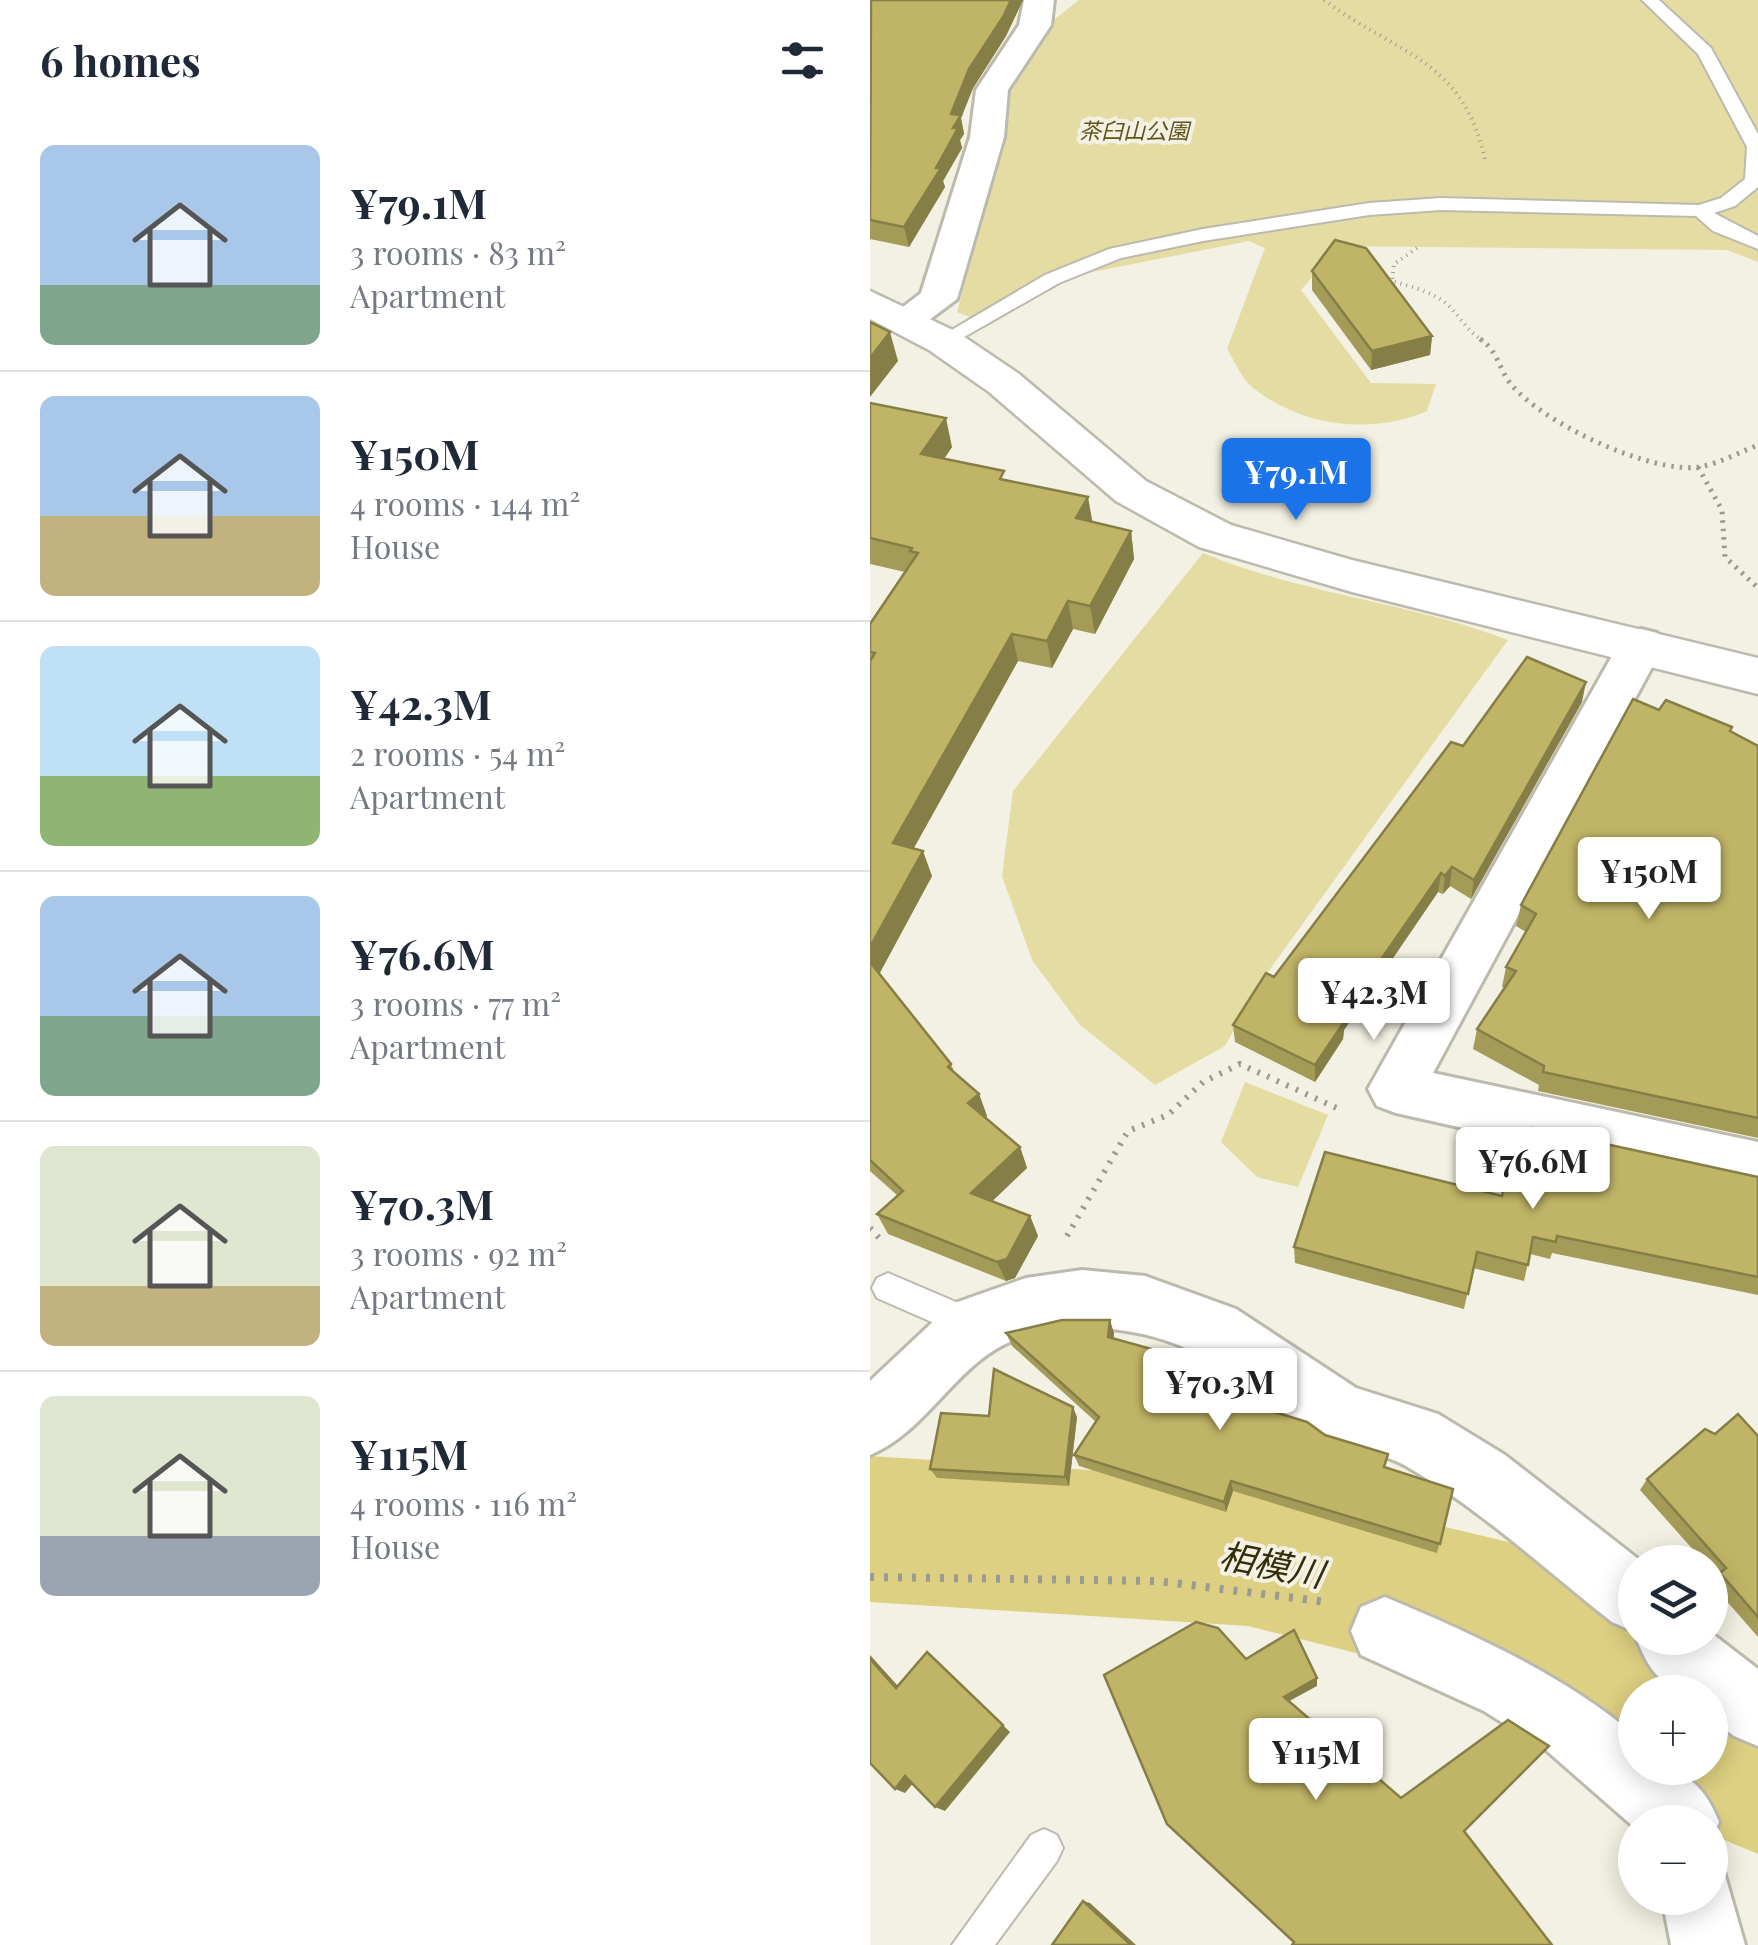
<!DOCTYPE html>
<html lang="en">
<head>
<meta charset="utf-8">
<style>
  body { margin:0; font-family:"Playfair Display","Noto Sans JP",serif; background:#f6f6f7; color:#1f2937; height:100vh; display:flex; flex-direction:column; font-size:38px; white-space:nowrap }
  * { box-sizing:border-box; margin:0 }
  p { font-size:32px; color:#747a83 }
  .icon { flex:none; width:55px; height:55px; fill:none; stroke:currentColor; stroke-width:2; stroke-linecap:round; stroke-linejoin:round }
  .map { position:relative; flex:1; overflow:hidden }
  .details { display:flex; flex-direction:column; background:#fff; width:870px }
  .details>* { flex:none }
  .buttons { position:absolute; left:748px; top:1545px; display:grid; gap:20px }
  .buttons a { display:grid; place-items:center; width:110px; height:110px; border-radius:50%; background:#fff; box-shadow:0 5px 25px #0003; font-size:50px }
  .price { position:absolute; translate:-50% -85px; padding:0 22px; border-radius:10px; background:#fff; color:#222; font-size:32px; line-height:65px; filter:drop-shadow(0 2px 5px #0008) }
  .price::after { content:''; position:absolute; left:50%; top:60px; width:30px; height:22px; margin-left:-15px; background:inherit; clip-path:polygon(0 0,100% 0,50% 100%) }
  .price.on { background:#1a73e8; color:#fff }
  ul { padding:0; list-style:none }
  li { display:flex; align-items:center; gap:30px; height:250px; padding:0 40px }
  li+li { border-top:2px solid #e0e1e3 }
  li span { display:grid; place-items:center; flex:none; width:280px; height:200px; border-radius:15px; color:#555 }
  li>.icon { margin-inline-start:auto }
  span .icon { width:120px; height:120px; fill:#fffc; stroke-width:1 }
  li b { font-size:42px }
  h2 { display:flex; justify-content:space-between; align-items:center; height:120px; padding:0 40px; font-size:42px }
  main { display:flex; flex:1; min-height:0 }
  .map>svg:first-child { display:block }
  .green { fill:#e4dca3 }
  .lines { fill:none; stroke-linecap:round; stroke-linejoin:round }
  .river { fill:#ddd082; fill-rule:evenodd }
  .service-casing { stroke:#bcbaad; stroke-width:4 }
  .minor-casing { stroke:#bcbaad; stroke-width:6 }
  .tertiary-casing { stroke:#bcbaad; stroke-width:5 }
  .path-far3 { stroke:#9c9b91; stroke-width:4; stroke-dasharray:1 5; stroke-linecap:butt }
  .path-far2 { stroke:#9c9b91; stroke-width:5; stroke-dasharray:2.5 6; stroke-linecap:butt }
  .path-far1 { stroke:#9c9b91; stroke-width:6; stroke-dasharray:2.5 8; stroke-linecap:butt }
  .path { stroke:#9c9b91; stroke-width:8; stroke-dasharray:4 10; stroke-linecap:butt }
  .service { fill:#fff; fill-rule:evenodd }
  .minor { fill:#fff; fill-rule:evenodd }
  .tertiary { fill:#fff; fill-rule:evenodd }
  .wall { fill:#a59b58 }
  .shaded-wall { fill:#867e47 }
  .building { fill:#c0b466; stroke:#867e47; stroke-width:2.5 }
  .labels { text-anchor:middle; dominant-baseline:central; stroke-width:8; stroke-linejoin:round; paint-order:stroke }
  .far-park-label { font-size:22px; font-style:italic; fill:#5e551a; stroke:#f3f1e3 }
  .near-water-label { font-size:35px; font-style:italic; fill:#332d0a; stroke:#f3f1e3 }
</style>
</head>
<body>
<main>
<section class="details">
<h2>6 homes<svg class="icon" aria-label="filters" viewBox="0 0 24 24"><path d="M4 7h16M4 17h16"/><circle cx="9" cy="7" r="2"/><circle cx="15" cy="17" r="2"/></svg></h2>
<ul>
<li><span style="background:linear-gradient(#a9c7e8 70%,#7fa58c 0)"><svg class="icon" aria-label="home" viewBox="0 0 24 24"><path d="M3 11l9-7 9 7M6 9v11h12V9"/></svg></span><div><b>¥79.1M</b><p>3 rooms · 83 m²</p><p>Apartment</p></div></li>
<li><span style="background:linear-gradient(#a9c7e8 60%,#c2b280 0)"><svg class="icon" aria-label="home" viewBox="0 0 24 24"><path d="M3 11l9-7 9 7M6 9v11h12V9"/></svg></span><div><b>¥150M</b><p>4 rooms · 144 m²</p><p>House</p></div></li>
<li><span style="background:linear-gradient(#bfe0f5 65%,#8fb573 0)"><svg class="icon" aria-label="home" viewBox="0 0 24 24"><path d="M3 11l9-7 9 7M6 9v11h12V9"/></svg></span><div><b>¥42.3M</b><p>2 rooms · 54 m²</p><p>Apartment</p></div></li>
<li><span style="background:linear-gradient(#a9c7e8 60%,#7fa58c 0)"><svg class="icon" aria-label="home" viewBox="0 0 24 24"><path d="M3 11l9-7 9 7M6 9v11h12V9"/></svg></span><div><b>¥76.6M</b><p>3 rooms · 77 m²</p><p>Apartment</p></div></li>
<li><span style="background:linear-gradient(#dfe7d0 70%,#c2b280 0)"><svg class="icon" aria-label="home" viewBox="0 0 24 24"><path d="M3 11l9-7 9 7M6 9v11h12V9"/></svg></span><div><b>¥70.3M</b><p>3 rooms · 92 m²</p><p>Apartment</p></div></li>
<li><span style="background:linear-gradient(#dfe7d0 70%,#9aa5b1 0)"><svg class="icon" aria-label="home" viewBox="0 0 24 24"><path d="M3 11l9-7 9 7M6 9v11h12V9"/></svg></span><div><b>¥115M</b><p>4 rooms · 116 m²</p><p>House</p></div></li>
</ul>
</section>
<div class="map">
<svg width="888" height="1945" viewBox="0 0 888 1945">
  <rect width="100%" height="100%" fill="#f3f1e3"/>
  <g class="green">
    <path d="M 209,0 L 888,0 L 888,262 L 857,250 L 468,246 L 431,290 L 501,383 L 566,384 L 557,411 C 501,435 433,427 383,388 C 372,380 365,361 357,349 L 395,248 L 379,241 L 202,276 L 120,325 L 87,312 L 127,163 L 131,92 L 176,26 Z"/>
    <path d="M 333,553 C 431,594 539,602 638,640 L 395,976 L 355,1046 L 285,1085 L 210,1025 L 162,960 L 132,876 L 143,791 Z"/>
    <polygon points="375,1082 458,1115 428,1187 387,1177 351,1142"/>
  </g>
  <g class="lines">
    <path class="river" d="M 0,1456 L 378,1480 L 689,1554 L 742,1576 L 765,1592 L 765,1638 L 833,1638 L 843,1661 L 888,1680 L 888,1854 L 840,1834 L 840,1822 C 808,1822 786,1796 774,1768 L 840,1768 L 840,1692 L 765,1692 L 765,1763 L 725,1746 L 654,1695 L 378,1626 L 0,1602 Z"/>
    <g class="service-casing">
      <g id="service">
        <polygon points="772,0 789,0 841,48 888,134 888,187 865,206 844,213 888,236 888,249 843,231 826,216 571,210 499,215 333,241 251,258 189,283 80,345 66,345 63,341 175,275 239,249 333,229 499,203 571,198 829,205 851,198 875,179 877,147 828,54"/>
        <polygon points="18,1273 114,1314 119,1325 114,1336 103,1340 7,1298 2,1288 7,1278"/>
        <polygon points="174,1829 187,1835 193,1848 187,1861 125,1945 82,1945 161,1835"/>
      </g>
    </g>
    <g class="minor-casing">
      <g id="minor">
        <polygon points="154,0 184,0 181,25 138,90 134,137 87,299 47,329 21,329 15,321 51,293 100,137 106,90 149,25"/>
        <polygon points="771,629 787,633 794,645 563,1073 888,1142 888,1194 526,1113 507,1106 498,1089 755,633"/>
        <path d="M 212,1270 L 275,1276 L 366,1309 L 486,1388 L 568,1414 L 635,1455 L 772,1562 L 765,1562 L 765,1632 L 742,1622 C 675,1569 610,1509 536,1466 C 510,1451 477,1451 450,1437 C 406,1413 369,1373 324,1352 C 273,1327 209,1321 154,1337 C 89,1355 61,1430 0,1455 L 0,1381 L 82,1304 L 156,1278 Z"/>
        <path d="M 515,1597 C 605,1635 690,1673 765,1735 L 765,1768 C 811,1768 831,1778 849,1822 L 840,1843 L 840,1822 L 765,1822 L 765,1828 L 676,1750 L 614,1711 L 491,1655 L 481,1631 L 491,1607 Z"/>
        <path d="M 840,1632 L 888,1669 L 888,1746 L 864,1736 L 840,1718 L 840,1692 C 795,1692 783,1679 766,1638 L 840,1638 Z"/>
        <polygon points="840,1866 854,1872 875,1945 801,1945 792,1898 840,1898"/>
      </g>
    </g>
    <g class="tertiary-casing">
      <polygon id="tertiary" points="0,291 87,332 149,374 276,481 361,525 482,560 888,658 888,694 482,592 329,547 246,501 119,392 59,350 0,319"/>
    </g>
    <g class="path-far3">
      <path d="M 454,0 C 531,57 594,58 616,164"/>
      <path d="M 547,248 L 524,264 L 522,281 C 542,287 565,292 580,307 C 592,320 599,332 613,341"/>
    </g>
    <g class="path-far2">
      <path d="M 610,339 C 628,351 628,367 640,383 C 670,422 780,474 829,467 C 848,464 870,452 888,445"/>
      <polyline points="828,467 852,510 855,557 888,588"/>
    </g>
    <g class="path-far1">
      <polyline points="0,1228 13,1242"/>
      <polyline points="197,1236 258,1131 298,1115 333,1082 370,1064 469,1109"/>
    </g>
    <polyline class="path" points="0,1577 287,1581 457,1602"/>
    <use href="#service" class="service"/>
    <use href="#minor" class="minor"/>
    <use href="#tertiary" class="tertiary"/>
  </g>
  <g class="wall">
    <polygon points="1,0 153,0 136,36 103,88 91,118 94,134 90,140 92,148 73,181 75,187 39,247 0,239"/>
    <polygon points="442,271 562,336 560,355 501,370 442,290"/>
    <polygon points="0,403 82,447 74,459 136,480 222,522 261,531 264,559 225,634 203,629 182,668 148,661 44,848 62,876 9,974 81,1064 85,1074 109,1094 117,1116 115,1118 150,1147 157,1168 122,1201 160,1216 168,1236 145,1278 136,1281 18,1234 7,1214 28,1196 0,1171 0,624 35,572 0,564"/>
    <polygon points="712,702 601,899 580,886 573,894 568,892 474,1030 473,1039 445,1082 365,1042 363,1025 593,746"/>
    <polygon points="789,710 861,731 888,746 888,1138 668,1091 669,1085 603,1049 607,1029 635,988 632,987 636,967 656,932 646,926 651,905"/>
    <polygon points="662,1128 888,1177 888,1295 682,1253 680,1259 660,1254 654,1281 603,1268 594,1309 425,1263 424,1247 632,1196 651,1179"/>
    <polygon points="136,1333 244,1333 244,1338 336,1364 338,1375 390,1390 391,1402 390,1408 455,1435 515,1468 583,1489 567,1553 363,1491 356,1512 209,1466 204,1455 226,1422 142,1346"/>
    <polygon points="119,1416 207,1417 199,1486 67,1478 60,1469"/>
    <polygon points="845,1434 888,1436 888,1637 840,1582 846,1577 840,1570 840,1562 834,1562 770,1490 777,1479"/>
  </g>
  <g class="shaded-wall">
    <polygon points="141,0 153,0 136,36 103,88 91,118 94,134 90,140 92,148 73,181 75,187 39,247 34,227 66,168 81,114 99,69"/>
    <polygon points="20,332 28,361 0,397 0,358"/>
    <polygon points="562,336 560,355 501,370 502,351"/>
    <polygon points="76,418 82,447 58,482 51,454"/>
    <polygon points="218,497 223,525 206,518"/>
    <polygon points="261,531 264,559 225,634 220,606"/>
    <polygon points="198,601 203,629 182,668 177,641"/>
    <polygon points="142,634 148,661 32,869 23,843"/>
    <polygon points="716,682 712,702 601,899 604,880"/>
    <polygon points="53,851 62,876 6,980 0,967 0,947"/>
    <polygon points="582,867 580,886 573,894 575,876"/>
    <polygon points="571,873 568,892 474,1030 473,1039 445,1082 445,1065 469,1020"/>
    <polygon points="109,1094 117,1116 107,1125 98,1103"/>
    <polygon points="150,1147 157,1168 110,1213 101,1193"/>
    <polygon points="160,1216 168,1236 145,1278 136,1281 127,1262"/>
    <polygon points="240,1320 244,1333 242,1349 238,1337"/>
    <polygon points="390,1390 391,1402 386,1418 385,1406"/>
    <polygon points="203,1407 207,1417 199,1486 195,1477"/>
    <polygon points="361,1481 363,1491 356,1512 354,1502"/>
    <polygon points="57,1652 140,1732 75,1811 65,1807"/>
    <polygon points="0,1655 36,1695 26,1688 0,1659"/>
    <polygon points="447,1678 447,1686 414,1704 414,1697"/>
    <polygon points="35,1776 45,1781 35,1793 25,1789"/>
    <polygon points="213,1901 220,1903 266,1945 261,1945"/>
  </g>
  <g class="building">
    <polygon points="1,0 141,0 133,17 99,69 81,114 91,115 83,128 88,128 66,168 71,168 34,227 0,220"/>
    <polygon points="465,240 496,248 562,336 502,351 442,271"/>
    <polygon points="0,322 20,332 0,358"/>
    <polygon points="0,403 76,418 51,454 134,471 130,479 218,497 206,518 261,531 220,606 198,601 177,641 142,634 23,843 53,851 0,947 0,661 5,653 0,652 0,624 48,553 40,551 42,548 0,538"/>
    <polygon points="657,657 716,682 604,880 582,867 575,876 571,873 469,1020 474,1022 445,1065 363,1025 396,973 404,977 581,742 593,746"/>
    <polygon points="763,699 789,710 796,700 862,727 860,731 888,746 888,1118 673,1072 674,1066 607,1029 646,971 636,967 666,914 651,905"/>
    <polygon points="0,962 81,1064 78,1067 109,1094 98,1103 150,1147 101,1193 160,1216 137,1259 127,1262 7,1214 33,1191 0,1160"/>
    <polygon points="662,1128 888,1177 888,1277 687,1236 686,1242 663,1237 658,1265 607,1252 598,1294 424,1247 455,1152 632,1196 636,1176 652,1180"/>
    <polygon points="192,1320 240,1320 238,1337 336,1364 333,1374 390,1390 385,1406 437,1422 455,1435 518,1454 514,1467 583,1489 570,1544 361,1481 354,1502 204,1455 229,1417 136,1333"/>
    <polygon points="124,1369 203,1407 195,1477 60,1469 71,1413 119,1416"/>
    <polygon points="868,1414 888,1436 888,1617 850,1573 856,1568 777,1479 835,1429 845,1434"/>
    <polygon points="326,1622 348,1628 376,1659 424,1630 447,1678 414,1697 531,1798 638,1720 679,1746 594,1831 682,1945 422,1945 424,1942 297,1824 234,1675"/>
    <polygon points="57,1652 133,1725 65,1807 35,1776 25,1789 0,1763 0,1659 26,1688"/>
    <polygon points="213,1901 261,1945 182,1945"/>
  </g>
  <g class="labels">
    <g class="far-park-label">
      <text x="264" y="130">茶臼山公園</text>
    </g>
    <g class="near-water-label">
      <text transform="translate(402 1563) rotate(11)">相模川</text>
    </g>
  </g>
</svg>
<div class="buttons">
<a><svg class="icon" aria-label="layers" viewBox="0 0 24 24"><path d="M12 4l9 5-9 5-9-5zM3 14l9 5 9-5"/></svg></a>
<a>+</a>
<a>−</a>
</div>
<b class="price on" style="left:426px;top:523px">¥79.1M</b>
<b class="price" style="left:779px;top:922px">¥150M</b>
<b class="price" style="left:504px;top:1043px">¥42.3M</b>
<b class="price" style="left:663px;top:1212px">¥76.6M</b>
<b class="price" style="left:350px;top:1433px">¥70.3M</b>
<b class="price" style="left:446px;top:1803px">¥115M</b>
</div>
</main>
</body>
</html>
